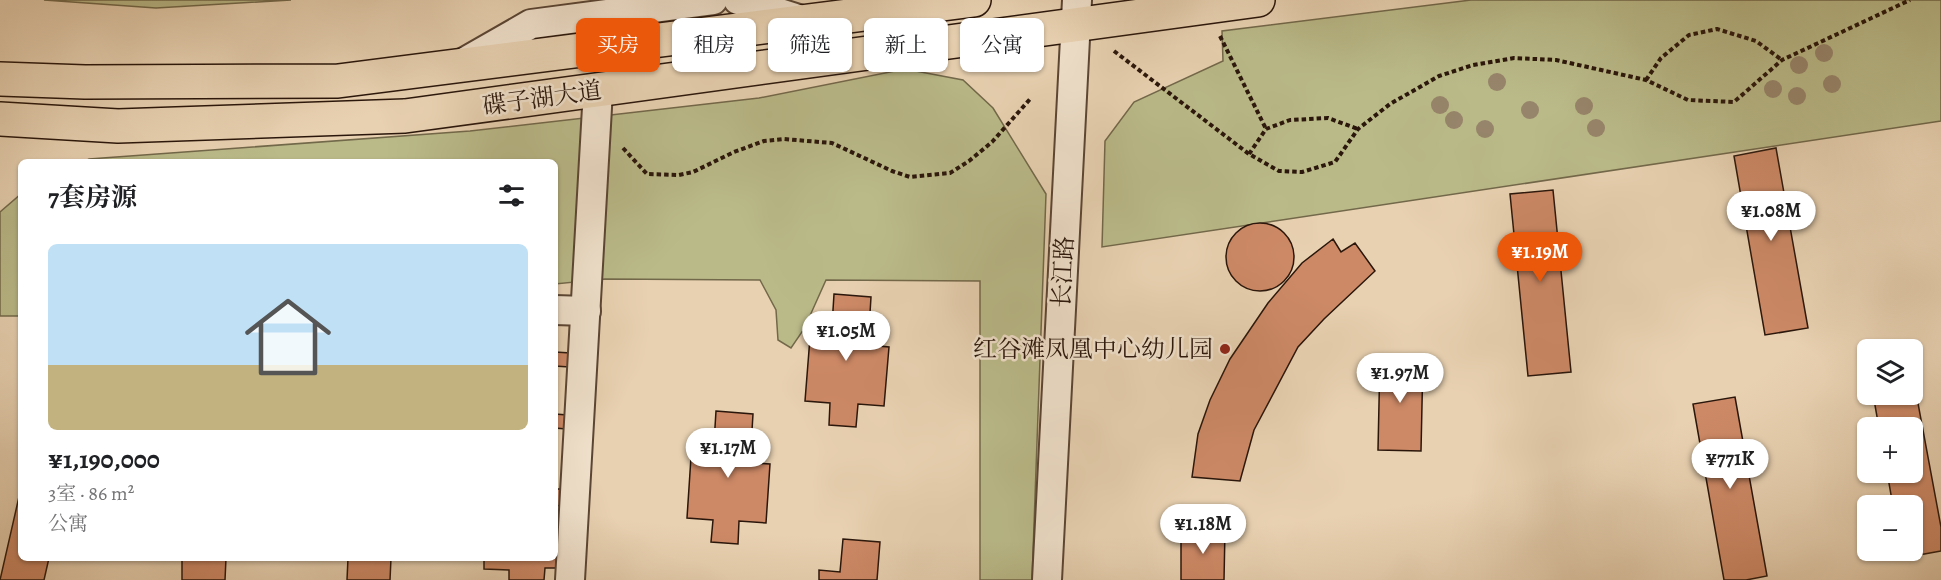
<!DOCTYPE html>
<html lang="zh">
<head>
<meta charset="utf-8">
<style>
  body { margin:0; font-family:Alegreya,"Noto Serif SC",serif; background:#f2f2f2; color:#202124; height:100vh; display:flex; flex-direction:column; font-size:22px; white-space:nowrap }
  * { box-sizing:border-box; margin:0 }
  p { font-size:20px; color:#757577 }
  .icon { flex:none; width:33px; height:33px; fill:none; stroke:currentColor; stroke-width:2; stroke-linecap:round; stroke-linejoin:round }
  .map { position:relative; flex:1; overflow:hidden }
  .sheet { position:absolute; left:18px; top:159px; width:540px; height:402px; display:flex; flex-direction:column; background:#fff; border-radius:9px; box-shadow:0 2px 4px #0004 }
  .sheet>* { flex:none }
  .top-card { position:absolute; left:576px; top:18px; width:570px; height:54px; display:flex; gap:12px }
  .buttons { position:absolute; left:1857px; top:339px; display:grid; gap:12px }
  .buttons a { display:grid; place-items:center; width:66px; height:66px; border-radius:9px; background:#fff; box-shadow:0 2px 4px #0004; font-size:30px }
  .price { position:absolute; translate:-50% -51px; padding:0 14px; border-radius:21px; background:#fff; color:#222; font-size:20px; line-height:39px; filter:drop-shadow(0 2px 3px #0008) }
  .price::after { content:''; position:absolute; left:50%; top:36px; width:18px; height:14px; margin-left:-9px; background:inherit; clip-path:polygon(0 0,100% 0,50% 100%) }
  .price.on { background:#ea580c; color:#fff }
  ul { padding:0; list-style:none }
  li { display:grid; align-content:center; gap:12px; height:318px; padding:0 30px }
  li+li { border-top:2px solid #e0e0e0 }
  li span { display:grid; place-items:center; height:186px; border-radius:9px; color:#555 }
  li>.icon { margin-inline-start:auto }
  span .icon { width:108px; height:108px; fill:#fffc; stroke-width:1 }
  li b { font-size:26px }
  h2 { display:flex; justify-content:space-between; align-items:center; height:72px; padding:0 30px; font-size:26px }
  .tag { padding:0 21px; border-radius:9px; background:#fff; box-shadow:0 2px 4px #0004; font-size:21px; line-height:54px }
  .tag.on { background:#ea580c; color:#fff }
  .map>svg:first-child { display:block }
  .green { fill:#baba89; stroke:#72684a; stroke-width:1.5 }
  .building { fill:#cd8966; stroke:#2a160b; stroke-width:1.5 }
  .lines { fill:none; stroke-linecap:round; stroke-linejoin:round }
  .minor-casing { stroke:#5a4534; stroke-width:32 }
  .major-casing { stroke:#2a160b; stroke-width:36 }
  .path { stroke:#2a160b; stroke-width:4; stroke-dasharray:4.5 3; stroke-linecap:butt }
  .minor { stroke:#f0e1cc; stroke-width:28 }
  .major { stroke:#e8d1b1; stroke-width:33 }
  .tree { fill:#97856b }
  .poi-dot { fill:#8f2418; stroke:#f0e1cc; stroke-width:2 }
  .labels { text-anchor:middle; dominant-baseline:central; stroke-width:5; stroke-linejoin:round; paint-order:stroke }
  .street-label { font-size:24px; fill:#2a160b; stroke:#f0e1cc }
  .poi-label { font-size:24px; fill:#2a160b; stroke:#f0e1cc; text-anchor:end }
</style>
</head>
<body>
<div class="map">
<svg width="1941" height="580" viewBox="0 0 1941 580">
  <rect width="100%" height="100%" fill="#e8d1b1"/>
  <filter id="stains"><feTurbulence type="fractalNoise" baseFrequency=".00333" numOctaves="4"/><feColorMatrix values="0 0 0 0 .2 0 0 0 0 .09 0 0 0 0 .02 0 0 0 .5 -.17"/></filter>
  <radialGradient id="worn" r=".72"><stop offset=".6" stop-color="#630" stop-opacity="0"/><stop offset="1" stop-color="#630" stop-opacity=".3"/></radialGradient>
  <g class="green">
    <polygon points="44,0 291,0 156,8"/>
    <polygon points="1471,0 1941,0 1941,121 1102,247 1105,141 1134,102 1223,61 1222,31"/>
    <polygon points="905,69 963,80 993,108 1046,194 1032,580 980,580 980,281 826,280 804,329 791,348 778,340 776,310 760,280 605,279 555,284 555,162 83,162 89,159 470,131 759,98"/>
    <polygon points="21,194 21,316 0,316 0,212"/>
  </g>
  <g class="building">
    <polygon points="1776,148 1808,328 1765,335 1734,156"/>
    <polygon points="1553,190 1571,372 1528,376 1510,194"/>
    <circle cx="1260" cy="257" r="34"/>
    <polygon points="1333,239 1341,252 1355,243 1375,271 1324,319 1298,347 1254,430 1240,481 1192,477 1198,434 1210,400 1230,359 1268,303 1302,263"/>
    <polygon points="834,294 871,297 868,345 889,347 884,406 858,404 856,427 829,425 830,403 805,401 811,325 832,326"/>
    <polygon points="555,352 570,353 569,367 555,366"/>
    <polygon points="1380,358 1423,359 1421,451 1378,450"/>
    <polygon points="1912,371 1941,527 1941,551 1902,558 1901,550 1912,550 1912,506 1893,506 1887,472 1912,472 1912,428 1879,428 1873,394 1912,394"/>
    <polygon points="1735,397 1767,576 1746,580 1724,580 1693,404"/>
    <polygon points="716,411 753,414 750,463 770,464 766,523 739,521 738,544 711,542 713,520 687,518 692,442 714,443"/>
    <polygon points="555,414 567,415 566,429 555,428"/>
    <polygon points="21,488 21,558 49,558 44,580 0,580"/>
    <polygon points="555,489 561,489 560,506 555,505"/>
    <polygon points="1181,529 1225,530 1224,580 1181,580"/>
    <polygon points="843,539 880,542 877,580 819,580 819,570 840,572"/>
    <polygon points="555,552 558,553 557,568 545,568 544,580 509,580 509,570 484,569 484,558 555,558"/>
    <polygon points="182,558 226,558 225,580 182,580"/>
    <polygon points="348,558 391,558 390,580 347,580"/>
  </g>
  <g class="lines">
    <g class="minor-casing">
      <g id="minor">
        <polyline points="738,0 805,21"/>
        <polyline points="463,63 531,24 713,0"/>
        <polyline points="555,310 586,311"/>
        <polyline points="570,580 598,90"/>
        <polyline points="1047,580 1077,0"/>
      </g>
    </g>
    <g class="major-casing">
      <g id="major">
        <polyline points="0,79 85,82 338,81 974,0"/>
        <polyline points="0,119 118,126 405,116 1258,0"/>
      </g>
    </g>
    <g class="path">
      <polyline points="1220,36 1266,129"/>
      <polyline points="1114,51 1249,154 1279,171 1302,172 1335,162 1358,129 1390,104 1439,76 1473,65 1514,58 1556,60 1646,80 1688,100 1734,102 1782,60 1910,0"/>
      <polyline points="1646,80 1661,58 1689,35 1717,29 1756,41 1782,60"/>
      <polyline points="623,148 647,174 679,175 693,172 734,152 764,141 784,139 832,143 892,171 910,177 950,173 969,161 992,142 1031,98"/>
      <polyline points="1249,154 1266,129 1290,120 1328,118 1358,129"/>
    </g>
    <use href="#minor" class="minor"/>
    <use href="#major" class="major"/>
  </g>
  <g class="tree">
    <circle cx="1824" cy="53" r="9"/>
    <circle cx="1799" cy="65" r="9"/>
    <circle cx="1497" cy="82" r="9"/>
    <circle cx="1832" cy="84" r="9"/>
    <circle cx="1773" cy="89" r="9"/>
    <circle cx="1797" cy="96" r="9"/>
    <circle cx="1440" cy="105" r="9"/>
    <circle cx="1584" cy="106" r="9"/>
    <circle cx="1530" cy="110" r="9"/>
    <circle cx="1454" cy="120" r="9"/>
    <circle cx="1596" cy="128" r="9"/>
    <circle cx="1485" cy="129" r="9"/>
  </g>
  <circle class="poi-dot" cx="1225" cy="349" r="6"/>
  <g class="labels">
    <g class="street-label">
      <text transform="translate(542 98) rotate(-8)">碟子湖大道</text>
      <text transform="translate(1063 272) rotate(-87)">长江路</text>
    </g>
    <g class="poi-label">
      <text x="1213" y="349">红谷滩凤凰中心幼儿园</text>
    </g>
  </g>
  <rect width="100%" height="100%" filter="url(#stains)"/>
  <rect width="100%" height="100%" fill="url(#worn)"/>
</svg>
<div class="buttons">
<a><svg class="icon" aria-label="layers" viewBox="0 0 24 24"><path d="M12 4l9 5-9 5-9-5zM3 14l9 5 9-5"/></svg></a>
<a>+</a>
<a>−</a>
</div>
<b class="price" style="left:1771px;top:242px">¥1.08M</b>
<b class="price on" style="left:1540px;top:283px">¥1.19M</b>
<b class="price" style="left:846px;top:362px">¥1.05M</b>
<b class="price" style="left:1400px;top:404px">¥1.97M</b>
<b class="price" style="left:728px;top:479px">¥1.17M</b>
<b class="price" style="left:1730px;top:490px">¥771K</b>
<b class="price" style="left:1203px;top:555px">¥1.18M</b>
<div class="top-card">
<a class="tag on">买房</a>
<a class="tag">租房</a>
<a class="tag">筛选</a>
<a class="tag">新上</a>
<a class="tag">公寓</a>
</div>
<section class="sheet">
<h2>7套房源<svg class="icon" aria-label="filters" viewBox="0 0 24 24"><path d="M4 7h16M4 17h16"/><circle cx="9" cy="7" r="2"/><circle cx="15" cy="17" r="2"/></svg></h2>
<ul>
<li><span style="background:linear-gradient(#bfe0f5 65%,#c2b280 0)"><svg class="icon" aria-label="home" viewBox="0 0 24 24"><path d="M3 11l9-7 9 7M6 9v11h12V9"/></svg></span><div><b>¥1,190,000</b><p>3室 · 86 m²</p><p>公寓</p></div></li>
</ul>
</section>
</div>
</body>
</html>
